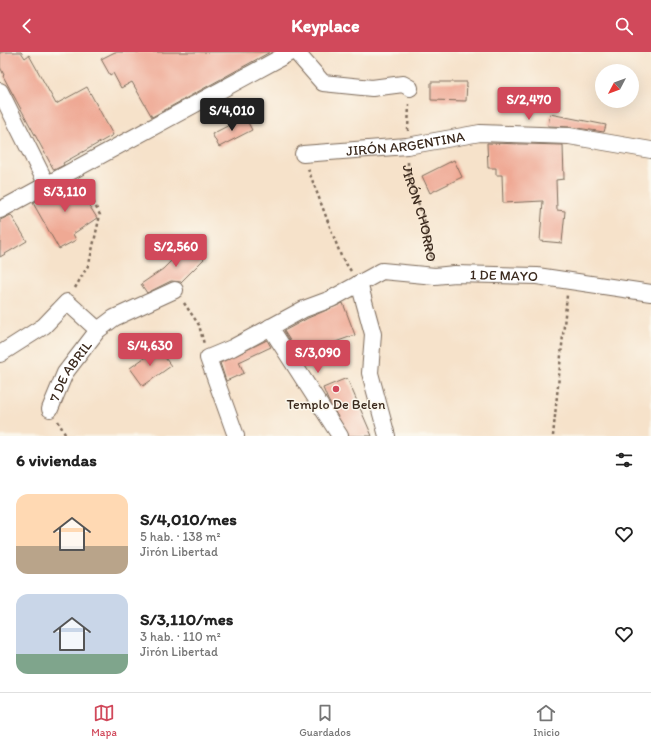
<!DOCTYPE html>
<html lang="es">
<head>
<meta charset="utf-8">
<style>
  body { margin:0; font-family:Itim,sans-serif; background:#f2f2f2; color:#222; height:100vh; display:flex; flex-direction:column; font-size:15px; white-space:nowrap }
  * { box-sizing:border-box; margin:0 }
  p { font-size:13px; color:#767676 }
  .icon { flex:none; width:22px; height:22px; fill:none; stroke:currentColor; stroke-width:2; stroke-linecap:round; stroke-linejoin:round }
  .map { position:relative; height:384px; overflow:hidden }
  .drawer { display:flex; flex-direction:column; background:#fff; flex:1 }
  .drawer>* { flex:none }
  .needle { width:26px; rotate:229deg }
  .controls { position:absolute; left:595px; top:12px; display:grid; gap:8px }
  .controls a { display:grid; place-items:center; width:44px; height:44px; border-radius:50%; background:#fff; box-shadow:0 4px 16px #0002; font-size:20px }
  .price { position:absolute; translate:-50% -34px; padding:0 9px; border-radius:4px; background:#d1495b; color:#fff; font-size:13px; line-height:26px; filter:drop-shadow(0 1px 2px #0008) }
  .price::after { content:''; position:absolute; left:50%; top:24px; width:12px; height:9px; margin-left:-6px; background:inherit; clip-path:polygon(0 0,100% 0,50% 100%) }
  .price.current { background:#222; color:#fff }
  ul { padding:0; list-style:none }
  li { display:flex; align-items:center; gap:12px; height:100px; padding:0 16px }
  li span { display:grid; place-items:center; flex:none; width:112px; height:80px; border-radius:12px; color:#555 }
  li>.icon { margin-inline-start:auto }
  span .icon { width:48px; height:48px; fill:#fffc; stroke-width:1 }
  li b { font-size:17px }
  h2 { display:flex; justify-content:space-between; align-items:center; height:48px; padding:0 16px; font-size:17px }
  header { display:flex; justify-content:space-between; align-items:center; height:52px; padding:0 16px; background:#d1495b; color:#fff; font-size:18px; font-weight:700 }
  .menu { display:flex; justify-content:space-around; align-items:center; height:56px; border-top:1px solid #e0e0e0; background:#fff; font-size:11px; color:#767676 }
  .menu a { display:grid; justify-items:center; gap:2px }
  .menu .current { color:#d1495b }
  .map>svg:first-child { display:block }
  .building { fill:#efa994 }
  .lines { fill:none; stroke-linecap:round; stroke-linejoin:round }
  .minor-casing { stroke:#7c6a5a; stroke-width:18 }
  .path { stroke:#7c6a5a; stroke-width:2.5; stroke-dasharray:3 3; stroke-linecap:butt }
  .minor { stroke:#fff; stroke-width:16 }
  .poi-dot { fill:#d1495b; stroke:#fbf7ec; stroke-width:1.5 }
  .labels { text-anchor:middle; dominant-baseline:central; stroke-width:3; stroke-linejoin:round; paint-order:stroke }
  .street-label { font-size:14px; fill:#3b2a1e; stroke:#fbf7ec }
  .poi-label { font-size:14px; fill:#3b2a1e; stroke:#fbf7ec }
</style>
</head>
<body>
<header><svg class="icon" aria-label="back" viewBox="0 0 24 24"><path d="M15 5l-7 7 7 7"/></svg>Keyplace<svg class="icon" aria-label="search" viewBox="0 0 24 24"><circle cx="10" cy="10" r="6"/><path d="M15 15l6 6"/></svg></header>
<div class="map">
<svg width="651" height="384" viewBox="0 0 651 384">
  <rect width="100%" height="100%" fill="#fbf7ec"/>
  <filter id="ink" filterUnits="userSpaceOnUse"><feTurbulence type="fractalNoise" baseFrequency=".025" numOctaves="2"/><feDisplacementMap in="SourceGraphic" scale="8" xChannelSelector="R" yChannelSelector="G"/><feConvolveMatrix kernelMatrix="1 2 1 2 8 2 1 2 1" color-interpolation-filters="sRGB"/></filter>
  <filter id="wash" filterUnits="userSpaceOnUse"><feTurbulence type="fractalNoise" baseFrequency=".012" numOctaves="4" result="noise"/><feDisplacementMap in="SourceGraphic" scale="16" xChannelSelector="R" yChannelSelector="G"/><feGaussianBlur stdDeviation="0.9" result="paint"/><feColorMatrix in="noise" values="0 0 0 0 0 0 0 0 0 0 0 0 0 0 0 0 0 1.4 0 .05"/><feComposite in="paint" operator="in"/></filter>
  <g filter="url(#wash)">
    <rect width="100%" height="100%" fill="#f6e2ca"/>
    <g id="blocks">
      <g class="building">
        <polygon points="0,0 21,0 25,6 29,3 56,52 87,35 113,83 63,111 64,113 54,118 3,24 4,23 0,15"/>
        <polygon points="115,0 270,0 152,65 132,30 121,36 113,21 110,23 101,7"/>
        <polygon points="431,30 467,30 466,49 431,48"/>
        <polygon points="550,62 606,73 604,80 570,75 548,74"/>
        <polygon points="245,65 252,78 219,95 212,82"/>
        <polygon points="487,91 563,93 564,127 556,128 557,158 565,159 562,191 540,189 543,149 503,151 502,123 496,123 496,116 488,116"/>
        <polygon points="454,108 462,125 430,141 422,124"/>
        <polygon points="74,129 97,166 73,182 76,188 59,197 33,151"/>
        <polygon points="11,163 27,189 0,205 0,168"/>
        <polygon points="191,189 206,205 181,230 171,229 147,241 141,232 163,217"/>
        <polygon points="343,251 355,283 299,303 284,279 308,266"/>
        <polygon points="267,288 271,295 239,310 244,321 226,329 220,311"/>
        <polygon points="158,296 171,314 143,334 130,316"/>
        <polygon points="347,326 372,384 349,384 328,348 323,336"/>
      </g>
    </g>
  </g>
  <g filter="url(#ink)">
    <use href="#blocks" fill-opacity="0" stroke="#7c6a5a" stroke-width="1"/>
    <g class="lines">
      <g class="minor-casing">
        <g id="minor">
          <polyline points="296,0 323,31 372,36 403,32 410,36"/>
          <polyline points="0,39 47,133"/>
          <path id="s2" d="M 303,102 L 407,94 L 480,81 L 569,84 L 651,98"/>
          <polyline points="0,158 291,0"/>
          <polyline points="359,231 373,282 370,321 387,384"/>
          <polyline points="270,275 340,384"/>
          <polyline points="0,302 44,274 67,250 98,278"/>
          <path id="s3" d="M 50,357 L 65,321 L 98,278 L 114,266 L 175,238"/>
          <path id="s4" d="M 236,384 L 208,306 L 232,296 L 304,257 L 331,247 L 382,219 L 435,224 L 455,222 L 537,224 L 651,241"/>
        </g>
      </g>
      <g class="path">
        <polyline points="408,79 409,52"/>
        <path id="s1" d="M 408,110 L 408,121 L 424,168 L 432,209"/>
        <polyline points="308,117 341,204 351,219"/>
        <polyline points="75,236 89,212 100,163 83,130"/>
        <polyline points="184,251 199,273 204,292"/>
        <polyline points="58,369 66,384"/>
        <polyline points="553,384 567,243"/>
      </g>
      <use href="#minor" class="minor"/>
    </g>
  </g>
  <circle class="poi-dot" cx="336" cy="337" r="4"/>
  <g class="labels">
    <g class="street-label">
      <text stroke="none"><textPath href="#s2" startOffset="103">JIRÓN ARGENTINA</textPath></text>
      <text stroke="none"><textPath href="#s1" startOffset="53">JIRÓN CHORRO</textPath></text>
      <text stroke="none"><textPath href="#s4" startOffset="400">1 DE MAYO</textPath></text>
      <text stroke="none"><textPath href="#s3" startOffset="43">7 DE ABRIL</textPath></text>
    </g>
    <g class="poi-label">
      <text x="336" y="352">Templo De Belen</text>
    </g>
  </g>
</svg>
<div class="controls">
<a><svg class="needle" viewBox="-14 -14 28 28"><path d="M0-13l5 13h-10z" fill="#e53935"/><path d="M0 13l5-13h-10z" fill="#767676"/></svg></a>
</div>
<b class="price" style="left:529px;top:69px">S/2,470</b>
<b class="price current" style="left:232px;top:80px">S/4,010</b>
<b class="price" style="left:65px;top:161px">S/3,110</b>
<b class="price" style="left:176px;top:216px">S/2,560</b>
<b class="price" style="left:150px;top:315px">S/4,630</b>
<b class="price" style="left:318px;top:322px">S/3,090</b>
</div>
<section class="drawer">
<h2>6 viviendas<svg class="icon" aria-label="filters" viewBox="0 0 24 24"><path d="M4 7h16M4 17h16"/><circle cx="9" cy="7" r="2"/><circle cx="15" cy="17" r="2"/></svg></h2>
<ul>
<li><span style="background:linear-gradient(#ffd9b3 65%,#b9a48a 0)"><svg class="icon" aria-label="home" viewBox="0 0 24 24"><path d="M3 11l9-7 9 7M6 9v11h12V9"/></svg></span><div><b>S/4,010/mes</b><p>5 hab. · 138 m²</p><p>Jirón Libertad</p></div><svg class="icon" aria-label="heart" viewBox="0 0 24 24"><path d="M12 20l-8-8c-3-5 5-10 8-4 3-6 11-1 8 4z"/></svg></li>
<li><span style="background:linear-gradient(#c9d6e8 75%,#7fa58c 0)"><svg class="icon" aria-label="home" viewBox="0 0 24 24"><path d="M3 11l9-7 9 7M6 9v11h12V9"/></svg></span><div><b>S/3,110/mes</b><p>3 hab. · 110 m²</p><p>Jirón Libertad</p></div><svg class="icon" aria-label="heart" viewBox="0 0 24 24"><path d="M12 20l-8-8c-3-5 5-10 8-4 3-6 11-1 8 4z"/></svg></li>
</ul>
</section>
<nav class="menu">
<a class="current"><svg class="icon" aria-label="map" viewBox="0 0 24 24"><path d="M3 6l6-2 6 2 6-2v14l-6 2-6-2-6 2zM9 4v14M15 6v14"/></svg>Mapa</a>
<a><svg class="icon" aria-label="saved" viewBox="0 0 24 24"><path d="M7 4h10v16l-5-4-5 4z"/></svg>Guardados</a>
<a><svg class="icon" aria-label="home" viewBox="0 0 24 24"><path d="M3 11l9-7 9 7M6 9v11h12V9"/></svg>Inicio</a>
</nav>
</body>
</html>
